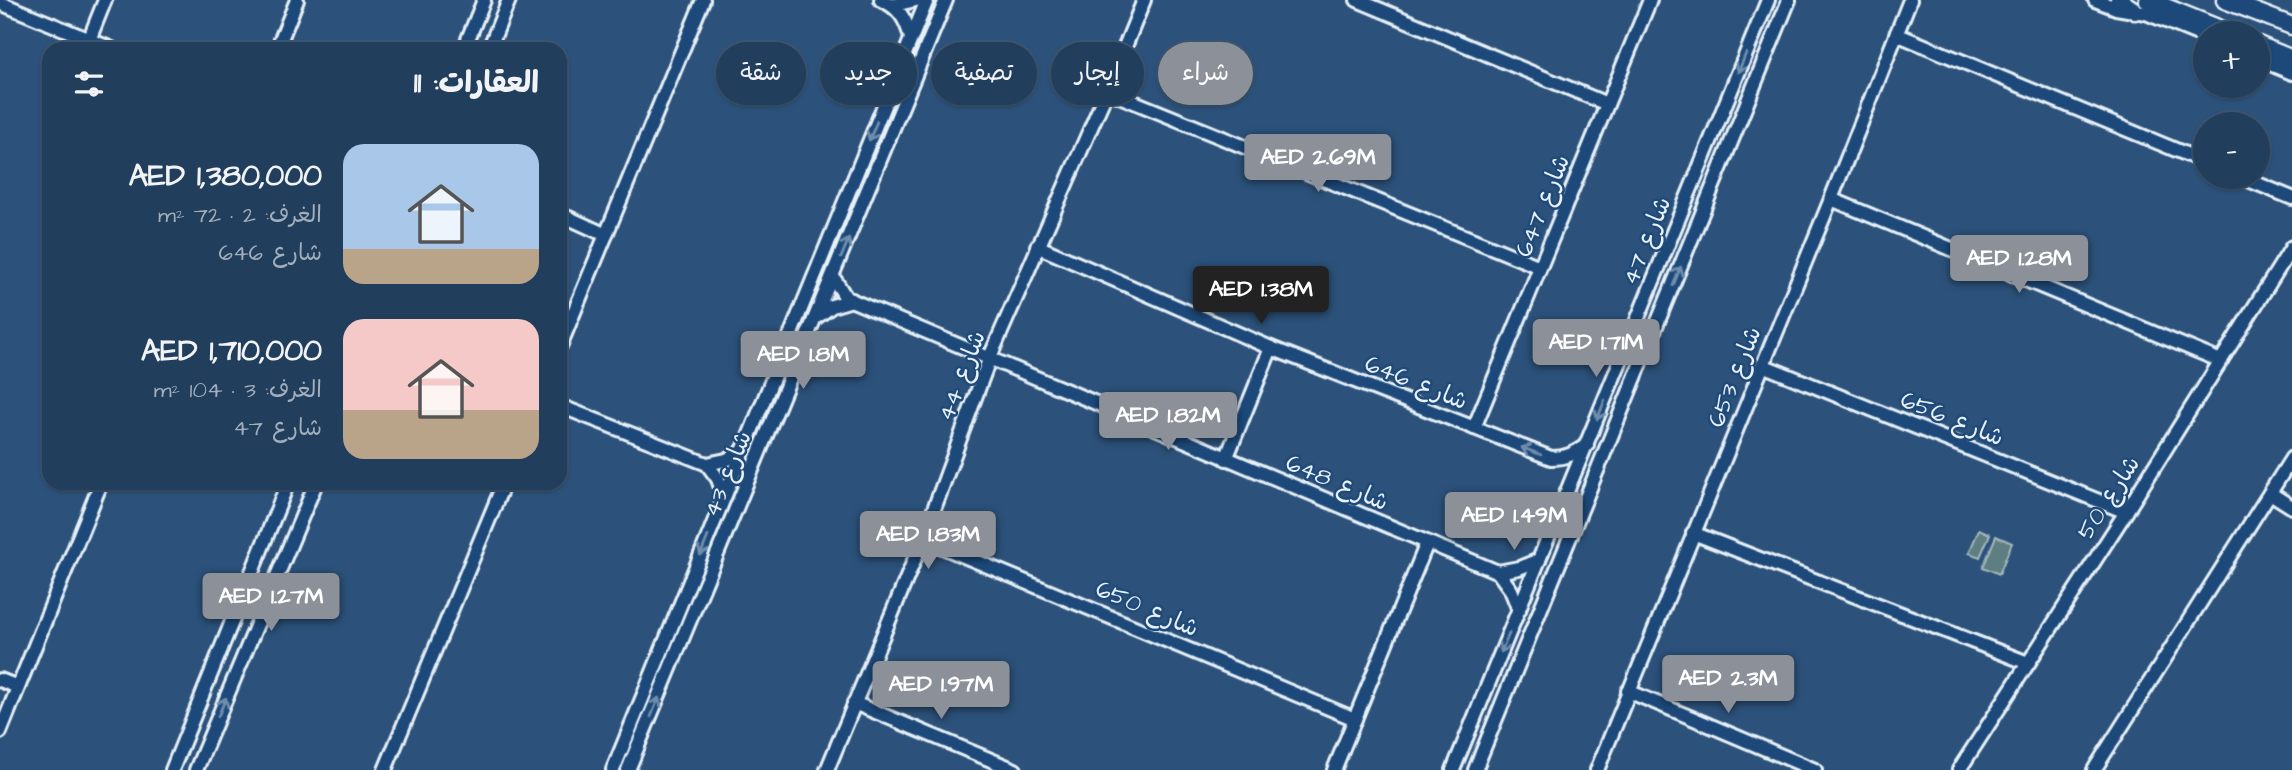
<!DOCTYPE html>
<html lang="ar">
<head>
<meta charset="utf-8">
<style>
  body { margin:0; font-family:"Architects Daughter","Playpen Sans Arabic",sans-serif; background:#294562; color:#f1f3f6; direction:rtl; height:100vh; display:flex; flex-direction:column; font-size:26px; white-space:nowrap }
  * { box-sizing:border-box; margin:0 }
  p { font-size:23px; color:#a2aebb }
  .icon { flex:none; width:38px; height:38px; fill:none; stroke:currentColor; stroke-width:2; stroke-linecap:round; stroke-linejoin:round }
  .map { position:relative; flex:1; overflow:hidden; direction:ltr }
  .sheet { position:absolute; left:42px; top:42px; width:525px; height:448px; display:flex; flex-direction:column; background:#213e5c; border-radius:21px; box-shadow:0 2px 5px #0004,0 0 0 2px #3e5772; direction:rtl }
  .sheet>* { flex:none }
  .guide { position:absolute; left:588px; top:42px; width:665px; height:63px; direction:rtl; display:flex; gap:14px }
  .tools { position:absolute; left:2193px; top:21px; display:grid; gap:14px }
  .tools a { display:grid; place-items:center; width:77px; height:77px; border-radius:50%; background:#213e5c; box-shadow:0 2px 5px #0004,0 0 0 2px #3e5772; font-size:35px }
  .price { position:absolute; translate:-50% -60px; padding:0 16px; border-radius:7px; background:#8c9099; color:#fff; font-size:23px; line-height:46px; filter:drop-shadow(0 2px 4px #0008) }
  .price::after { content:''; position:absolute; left:50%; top:42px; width:21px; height:16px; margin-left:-10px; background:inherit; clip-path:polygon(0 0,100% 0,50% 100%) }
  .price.on { background:#222; color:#fff }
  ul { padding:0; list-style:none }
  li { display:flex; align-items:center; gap:21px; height:175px; padding:0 28px }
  li span { display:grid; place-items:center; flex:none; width:196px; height:140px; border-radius:21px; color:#555 }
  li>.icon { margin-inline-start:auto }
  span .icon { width:84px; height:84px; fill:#fffc; stroke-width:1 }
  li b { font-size:30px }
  h2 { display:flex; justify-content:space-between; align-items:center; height:84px; padding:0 28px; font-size:30px }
  .tag { padding:0 24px; border-radius:32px; background:#213e5c; box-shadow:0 2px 5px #0004,0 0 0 2px #3e5772; font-size:24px; line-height:63px }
  .tag.on { background:#8c9099; color:#fff }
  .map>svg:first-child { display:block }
  .green { fill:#5e7e82; stroke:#a3b8bd; stroke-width:2 }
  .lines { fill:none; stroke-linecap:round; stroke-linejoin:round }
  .minor-casing { stroke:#e8f1f8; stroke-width:18 }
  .major-casing { stroke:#e8f1f8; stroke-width:21 }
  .minor { stroke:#1f4a7a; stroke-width:12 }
  .major { stroke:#1f4a7a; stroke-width:16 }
  .oneway { stroke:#6f8dac }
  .labels { text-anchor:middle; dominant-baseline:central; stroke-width:5; stroke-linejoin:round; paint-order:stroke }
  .street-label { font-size:24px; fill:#e8f1f8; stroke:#1f4a7a }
</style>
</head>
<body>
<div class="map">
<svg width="2292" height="770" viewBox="0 0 2292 770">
  <rect width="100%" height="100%" fill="#2c527b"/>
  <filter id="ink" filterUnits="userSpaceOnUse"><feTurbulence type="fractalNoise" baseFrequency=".0143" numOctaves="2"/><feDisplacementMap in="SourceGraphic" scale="14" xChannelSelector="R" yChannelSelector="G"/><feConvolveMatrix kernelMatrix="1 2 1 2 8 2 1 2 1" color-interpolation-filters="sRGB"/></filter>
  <g filter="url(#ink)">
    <g class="green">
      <polygon points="1979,529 1990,534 1980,557 1969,553"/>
      <polygon points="1996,536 2012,543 1999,574 1983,567"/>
    </g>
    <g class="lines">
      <g class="minor-casing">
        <g id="minor">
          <path d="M 881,0 C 899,7 906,19 911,38"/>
          <polyline points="1357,0 1607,104"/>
          <polyline points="2095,0 2116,8 2146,13 2205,37"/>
          <polyline points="0,3 112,49"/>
          <polyline points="894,5 916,0"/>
          <polyline points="1896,34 2205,162"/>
          <polyline points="89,40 105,0"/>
          <polyline points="277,49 297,0"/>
          <polyline points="464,49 484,0"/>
          <polyline points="489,49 509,0"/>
          <polyline points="2258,59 2292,73"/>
          <polyline points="1107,91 1540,267"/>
          <polyline points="2241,177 2292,198"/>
          <polyline points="1831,199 2221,361"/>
          <polyline points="560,214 606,235"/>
          <path d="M 1037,246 L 1271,348 L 1551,458 C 1566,458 1574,454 1587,445"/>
          <polyline points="833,277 846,298 1498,572 1511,590 1519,610"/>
          <polyline points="818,316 832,306 852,300"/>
          <polyline points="560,346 703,0"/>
          <polyline points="1762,365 2126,512"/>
          <polyline points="560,406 707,464 718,479 724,496"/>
          <polyline points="1474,428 1650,0"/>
          <polyline points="1226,459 1271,348"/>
          <polyline points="707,464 726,460 742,452"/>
          <polyline points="2270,493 2292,507"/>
          <polyline points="1693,533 2028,663"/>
          <polyline points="923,539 1355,719"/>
          <polyline points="1498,572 1519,568 1539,560"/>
          <polyline points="0,680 18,687"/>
          <polyline points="1628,691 1815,770"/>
          <polyline points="854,703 1015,770"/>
          <polyline points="0,732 101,483"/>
          <polyline points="172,770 288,483"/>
          <polyline points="196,770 316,483"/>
          <polyline points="385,770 504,483"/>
          <polyline points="613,770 927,0"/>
          <polyline points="628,770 946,0"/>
          <polyline points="827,770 923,539 990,357 1107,91 1144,0"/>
          <polyline points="1334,770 1427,543"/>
          <polyline points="1453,770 1768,0"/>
          <polyline points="1475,770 1789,0"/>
          <polyline points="1597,770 1831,199 1910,0"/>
          <polyline points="1959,770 2126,512 2292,247"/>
          <polyline points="2094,770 2292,458"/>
        </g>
      </g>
      <g class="major-casing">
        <g id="major">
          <polyline points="2119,0 2135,11"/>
          <polyline points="2148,0 2230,33"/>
          <polyline points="2225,0 2292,26"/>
          <polyline points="2258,45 2292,59"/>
        </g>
      </g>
      <use href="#minor" class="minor"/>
      <use href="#major" class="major"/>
    </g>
    <defs><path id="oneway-shaft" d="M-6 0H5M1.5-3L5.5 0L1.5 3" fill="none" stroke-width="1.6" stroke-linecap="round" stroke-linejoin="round" transform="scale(1.75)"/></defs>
    <g class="oneway">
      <use href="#oneway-shaft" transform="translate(1742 63) rotate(112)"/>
      <use href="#oneway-shaft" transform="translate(873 131) rotate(112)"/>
      <use href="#oneway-shaft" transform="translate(845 248) rotate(-68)"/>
      <use href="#oneway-shaft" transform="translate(1677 276) rotate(-68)"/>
      <use href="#oneway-shaft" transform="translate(1601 410) rotate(112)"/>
      <use href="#oneway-shaft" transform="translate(1531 451) rotate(-159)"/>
      <use href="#oneway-shaft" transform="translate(704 546) rotate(112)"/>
      <use href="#oneway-shaft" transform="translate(1505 643) rotate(113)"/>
      <use href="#oneway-shaft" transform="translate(222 707) rotate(-67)"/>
      <use href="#oneway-shaft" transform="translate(655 707) rotate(-68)"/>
    </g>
  </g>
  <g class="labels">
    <g class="street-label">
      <text transform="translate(1543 206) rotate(-68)">شارع 647</text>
      <text transform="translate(1647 241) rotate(-68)">شارع 47</text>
      <text transform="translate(962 376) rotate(-69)">شارع 44</text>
      <text transform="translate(1735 377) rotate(-68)">شارع 653</text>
      <text transform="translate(1416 383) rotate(22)">شارع 646</text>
      <text transform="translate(1952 419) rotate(22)">شارع 656</text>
      <text transform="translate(728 474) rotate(-68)">شارع 43</text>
      <text transform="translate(1337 483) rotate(23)">شارع 648</text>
      <text transform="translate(2109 498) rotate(-57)">شارع 50</text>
      <text transform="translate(1147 609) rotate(23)">شارع 650</text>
    </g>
  </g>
</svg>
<div class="tools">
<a>+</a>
<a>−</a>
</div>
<b class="price" style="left:1318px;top:194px">AED 2.69M</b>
<b class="price" style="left:2019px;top:295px">AED 1.28M</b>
<b class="price on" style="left:1261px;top:326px">AED 1.38M</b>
<b class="price" style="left:1596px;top:379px">AED 1.71M</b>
<b class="price" style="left:803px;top:391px">AED 1.8M</b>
<b class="price" style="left:1168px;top:452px">AED 1.82M</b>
<b class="price" style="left:1514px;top:552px">AED 1.49M</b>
<b class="price" style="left:928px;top:571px">AED 1.83M</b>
<b class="price" style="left:271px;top:633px">AED 1.27M</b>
<b class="price" style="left:1728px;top:715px">AED 2.3M</b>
<b class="price" style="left:941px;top:721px">AED 1.97M</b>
<div class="guide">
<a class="tag on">شراء</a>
<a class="tag">إيجار</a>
<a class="tag">تصفية</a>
<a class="tag">جديد</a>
<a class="tag">شقة</a>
</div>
<section class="sheet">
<h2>العقارات: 11<svg class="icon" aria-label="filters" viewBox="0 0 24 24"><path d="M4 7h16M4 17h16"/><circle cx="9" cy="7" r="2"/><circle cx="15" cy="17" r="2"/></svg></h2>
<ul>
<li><span style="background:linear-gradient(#a9c7e8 75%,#b9a48a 0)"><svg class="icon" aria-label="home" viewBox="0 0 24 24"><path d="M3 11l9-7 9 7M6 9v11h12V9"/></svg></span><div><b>AED 1,380,000</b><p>الغرف: 2 · 72 m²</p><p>شارع 646</p></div></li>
<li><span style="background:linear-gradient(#f6c9c9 65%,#b9a48a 0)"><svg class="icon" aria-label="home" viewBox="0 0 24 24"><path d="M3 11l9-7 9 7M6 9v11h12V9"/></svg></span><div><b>AED 1,710,000</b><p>الغرف: 3 · 104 m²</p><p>شارع 47</p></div></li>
</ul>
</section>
</div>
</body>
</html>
